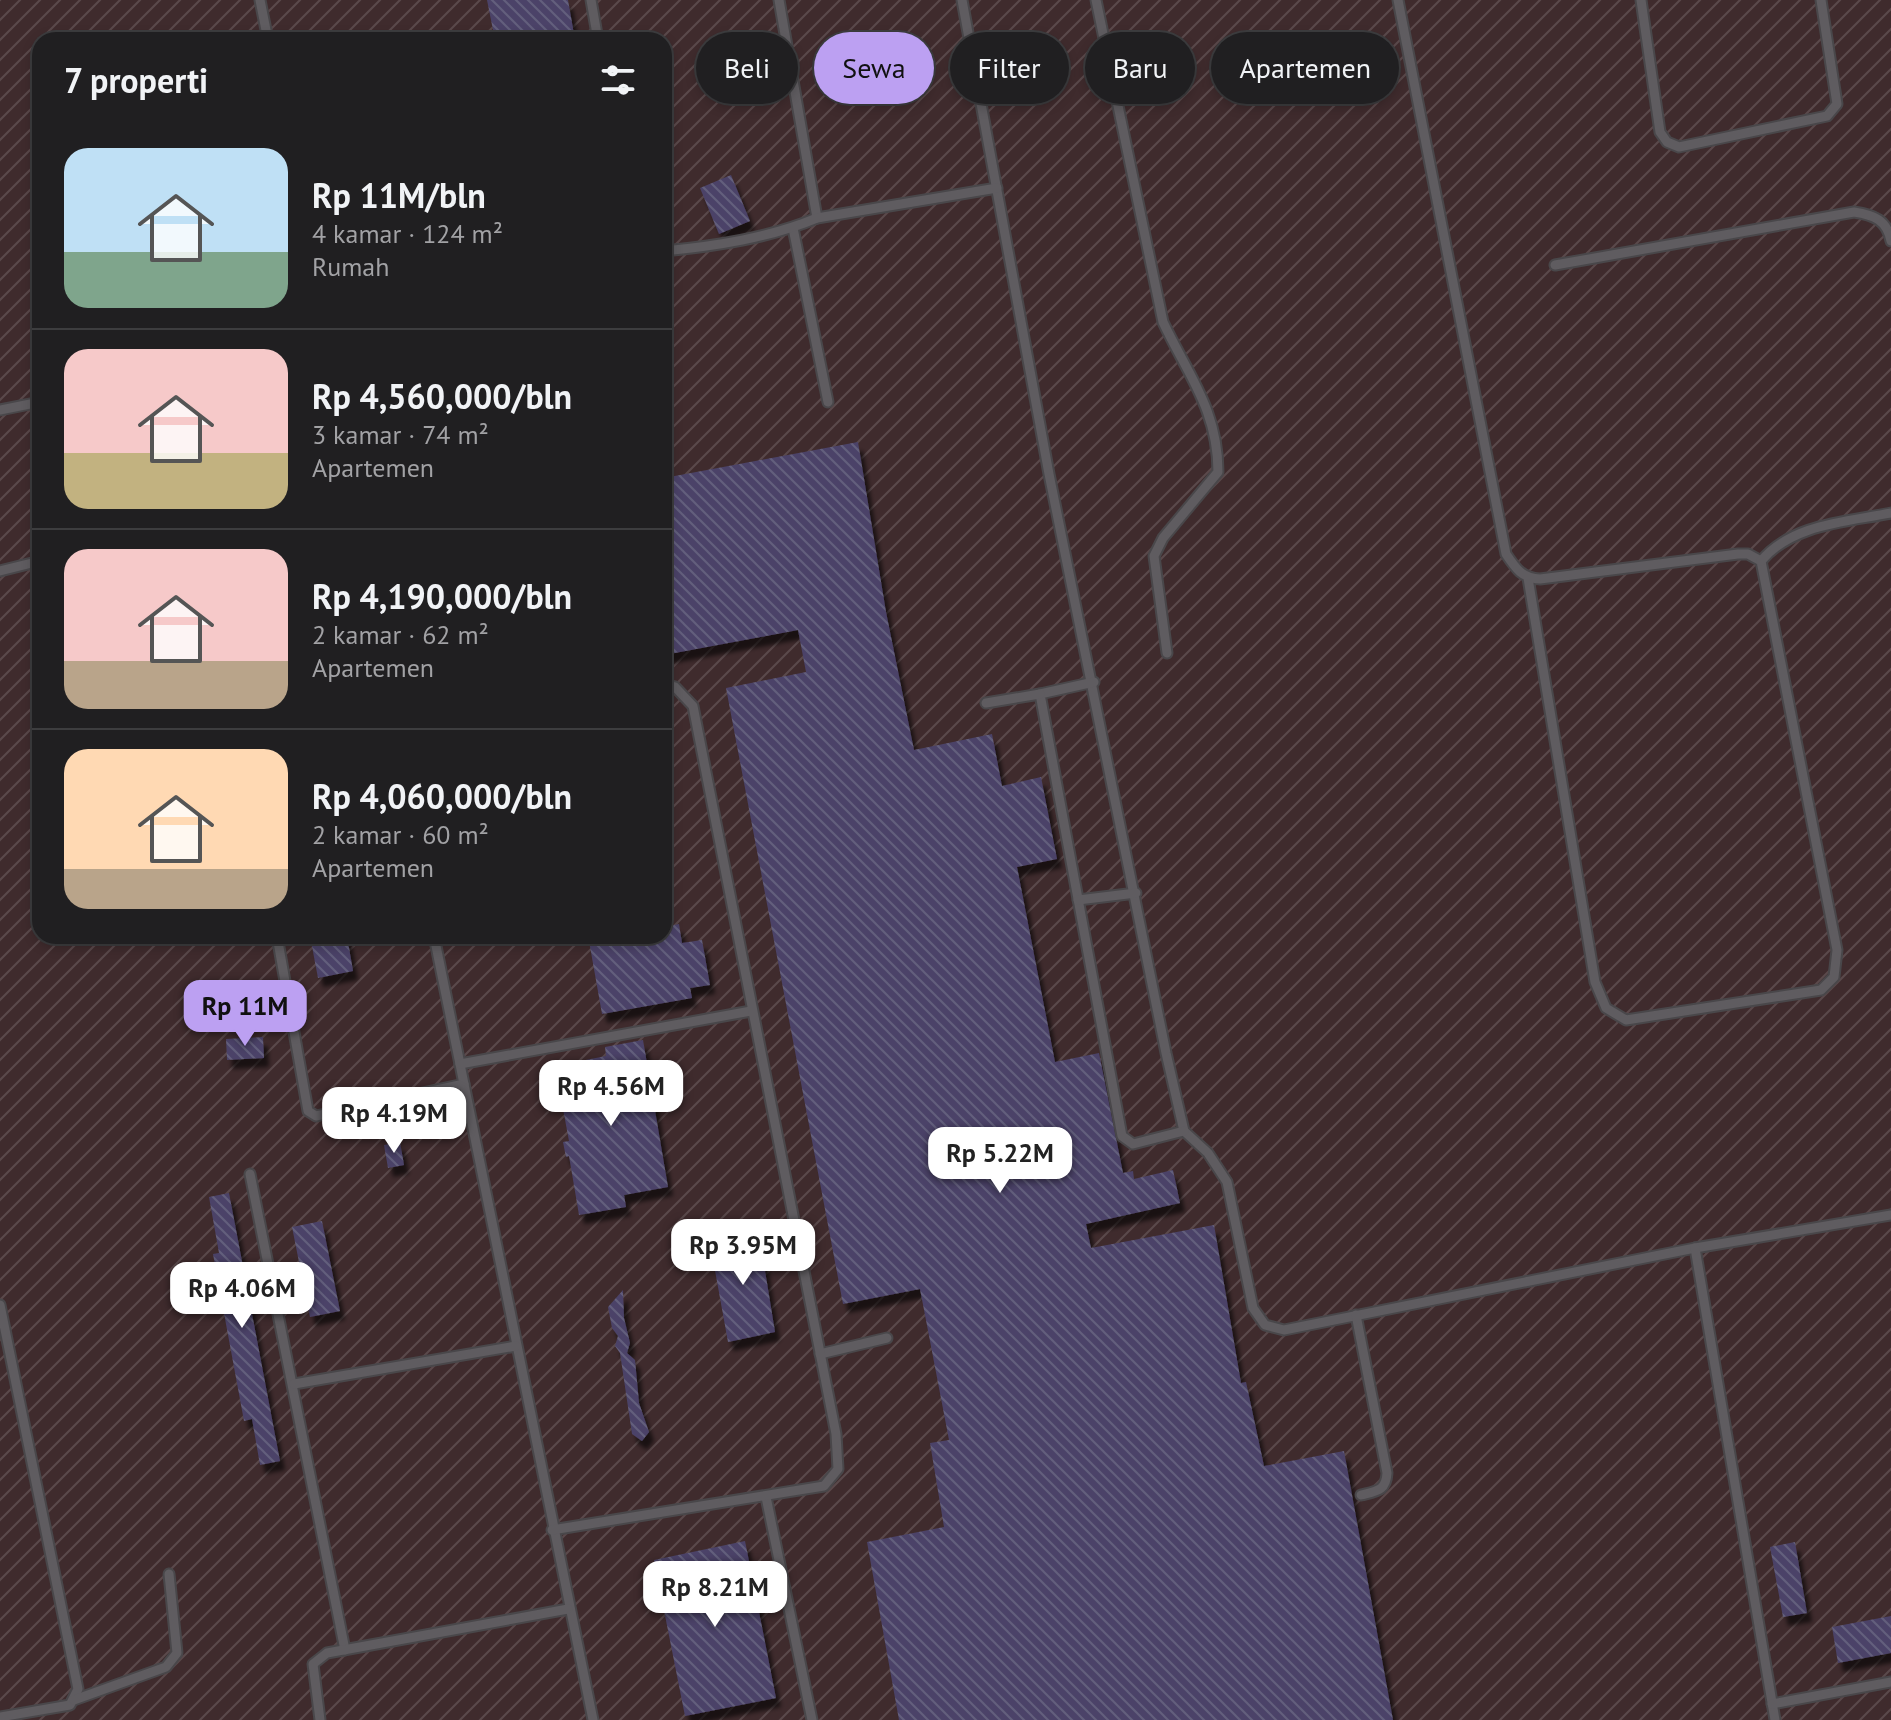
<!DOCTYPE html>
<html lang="id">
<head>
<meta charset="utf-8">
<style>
  body { margin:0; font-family:"PT Sans",sans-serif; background:#2d2c2e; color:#f1f3f6; height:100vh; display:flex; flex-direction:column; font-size:30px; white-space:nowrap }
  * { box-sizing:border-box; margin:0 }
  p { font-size:26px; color:#a2a2a5 }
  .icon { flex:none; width:44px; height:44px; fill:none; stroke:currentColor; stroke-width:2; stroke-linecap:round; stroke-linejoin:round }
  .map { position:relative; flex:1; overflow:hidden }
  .side { position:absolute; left:32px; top:32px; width:640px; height:912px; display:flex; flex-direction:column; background:#201f21; border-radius:24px; box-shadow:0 4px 12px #0003,0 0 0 2px #3d3d3f }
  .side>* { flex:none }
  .hud { position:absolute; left:696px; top:32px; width:760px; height:72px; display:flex; gap:16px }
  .price { position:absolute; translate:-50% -68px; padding:0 18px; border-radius:16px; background:#fff; color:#222; font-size:26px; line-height:52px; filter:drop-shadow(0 2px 4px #0008) }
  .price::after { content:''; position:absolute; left:50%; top:48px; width:24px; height:18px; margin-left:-12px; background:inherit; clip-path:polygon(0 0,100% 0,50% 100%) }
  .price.selected { background:#bca0f2; color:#111 }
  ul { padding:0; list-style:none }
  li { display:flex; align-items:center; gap:24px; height:200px; padding:0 32px }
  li+li { border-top:2px solid #3d3d3f }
  li span { display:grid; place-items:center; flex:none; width:224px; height:160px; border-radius:24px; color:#555 }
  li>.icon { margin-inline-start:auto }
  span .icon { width:96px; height:96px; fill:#fffc; stroke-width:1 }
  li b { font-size:34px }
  h2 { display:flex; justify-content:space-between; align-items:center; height:96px; padding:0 32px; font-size:34px }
  .pill { padding:0 28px; border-radius:36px; background:#201f21; box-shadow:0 4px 12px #0003,0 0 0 2px #3d3d3f; font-size:28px; line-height:72px }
  .pill.selected { background:#bca0f2; color:#111 }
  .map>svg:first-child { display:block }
  .industrial { fill:url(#industrial-furrows); fill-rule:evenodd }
  .building { fill:url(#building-back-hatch); filter:url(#shadow) }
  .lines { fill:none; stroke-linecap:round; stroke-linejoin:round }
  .service-casing { stroke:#49474a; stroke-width:13 }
  .service { stroke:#5f5c60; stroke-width:9 }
</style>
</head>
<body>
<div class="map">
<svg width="1891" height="1720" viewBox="0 0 1891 1720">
  <defs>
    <pattern id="industrial-furrows" width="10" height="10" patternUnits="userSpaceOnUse" patternTransform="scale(2)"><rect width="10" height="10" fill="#3f2b2d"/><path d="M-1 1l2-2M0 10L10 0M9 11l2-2" fill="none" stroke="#5a494b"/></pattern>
    <pattern id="building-back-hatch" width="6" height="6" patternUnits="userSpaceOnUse" patternTransform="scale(2)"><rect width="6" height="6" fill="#4b4368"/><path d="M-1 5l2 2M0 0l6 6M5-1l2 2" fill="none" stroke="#645e7d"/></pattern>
    <filter id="shadow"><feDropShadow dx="5" dy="9" stdDeviation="2" flood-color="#0009"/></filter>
  </defs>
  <rect width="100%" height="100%" fill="#2b292c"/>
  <path class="industrial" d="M 0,0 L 1891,0 L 1891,1720 L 0,1720 ZM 40,40 L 664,40 L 664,936 L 40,936 Z"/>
  <g class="building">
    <polygon points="487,0 568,0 575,40 495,40"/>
    <polygon points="731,175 750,221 719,234 700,188"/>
    <polygon points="858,442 886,612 914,750 992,734 1002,786 1041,777 1057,859 1017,867 1055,1062 1099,1053 1123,1173 1133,1171 1134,1179 1173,1170 1180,1203 1086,1224 1091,1248 1214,1225 1241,1383 1246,1382 1264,1466 1344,1451 1393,1720 899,1720 867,1542 944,1527 930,1443 949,1440 920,1289 843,1304 726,688 806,672 798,630 664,655 664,478"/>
    <polygon points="679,924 682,943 702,940 710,985 690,988 692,998 602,1014 589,941 616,936 664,936 664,927"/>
    <polygon points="310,936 347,936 353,971 318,978"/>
    <polygon points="263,1037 264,1058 227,1060 226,1039"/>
    <polygon points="643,1040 668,1187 624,1195 626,1207 579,1215 569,1156 566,1157 563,1142 569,1141 555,1066 606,1056 605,1047"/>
    <polygon points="400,1142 404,1165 388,1168 384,1145"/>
    <polygon points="229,1193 280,1461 260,1465 252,1419 244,1421 213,1254 219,1253 209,1197"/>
    <polygon points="322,1221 340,1311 310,1317 292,1227"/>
    <polygon points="759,1234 775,1332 728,1342 710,1243"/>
    <polygon points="623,1290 624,1318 630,1343 627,1353 635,1360 639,1403 649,1432 642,1441 632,1434 620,1353 615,1346 618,1336 612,1328 608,1307"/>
    <polygon points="745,1541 776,1698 685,1716 654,1560"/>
    <polygon points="1795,1542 1807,1613 1783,1617 1770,1547"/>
    <polygon points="1891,1616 1891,1653 1838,1663 1832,1627"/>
  </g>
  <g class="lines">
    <g class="service-casing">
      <g id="service">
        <polyline points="260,0 268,40"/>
        <polyline points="591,0 598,40"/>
        <polyline points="779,0 817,218"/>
        <polyline points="962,0 1049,474 1166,1053 1184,1131 1208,1153 1227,1182 1253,1308 1265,1325 1284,1330 1695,1248 1891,1215"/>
        <path d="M 1096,0 L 1163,322 C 1188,375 1218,410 1218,472 L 1163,538 L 1154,556 L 1167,653"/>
        <path d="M 1398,0 L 1506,554 C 1516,569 1522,578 1540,579 L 1738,554 L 1748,554 L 1761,561 L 1837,950 L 1834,977 L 1821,990 L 1626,1020 L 1606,1008 L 1595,982 L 1528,578"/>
        <polyline points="1641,0 1660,132 1667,142 1679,147 1827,116 1837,104 1821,0"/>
        <polyline points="793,228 828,402"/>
        <path d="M 664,251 C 716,246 769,238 817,218 L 997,188"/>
        <path d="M 1555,265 L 1854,212 C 1874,215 1887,220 1891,241"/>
        <polyline points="0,410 40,402"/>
        <path d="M 1761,561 C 1792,524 1846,522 1891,513"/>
        <polyline points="0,571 40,561"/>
        <polyline points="1094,682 1040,694 1122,1136 1133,1144 1184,1131"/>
        <polyline points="986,703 1040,694"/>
        <polyline points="664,855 665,860"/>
        <polyline points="1078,900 1136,893"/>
        <polyline points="277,936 308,1111 316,1116 464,1084"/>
        <polyline points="434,936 593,1720"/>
        <polyline points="460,1064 751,1011"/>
        <polyline points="250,1174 345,1650"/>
        <polyline points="1695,1248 1775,1720"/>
        <polyline points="0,1305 78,1689 70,1705 0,1717"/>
        <path d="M 1356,1315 L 1387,1473 C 1386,1491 1377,1491 1361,1495"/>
        <polyline points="820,1354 887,1338"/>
        <polyline points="294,1384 516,1346"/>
        <polyline points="766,1497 812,1720"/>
        <polyline points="552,1530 824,1486 838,1469 836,1434 693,706 675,687 664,685"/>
        <polyline points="74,1700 166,1667 177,1653 169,1574"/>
        <polyline points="1772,1704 1891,1682"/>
        <polyline points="320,1720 313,1664 327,1653 568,1609"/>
      </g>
    </g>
    <use href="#service" class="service"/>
  </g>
</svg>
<b class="price selected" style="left:245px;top:1048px">Rp 11M</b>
<b class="price" style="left:611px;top:1128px">Rp 4.56M</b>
<b class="price" style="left:394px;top:1155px">Rp 4.19M</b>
<b class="price" style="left:1000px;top:1195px">Rp 5.22M</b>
<b class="price" style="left:743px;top:1287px">Rp 3.95M</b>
<b class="price" style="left:242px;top:1330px">Rp 4.06M</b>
<b class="price" style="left:715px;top:1629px">Rp 8.21M</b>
<div class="hud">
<a class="pill">Beli</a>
<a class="pill selected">Sewa</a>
<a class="pill">Filter</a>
<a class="pill">Baru</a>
<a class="pill">Apartemen</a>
</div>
<section class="side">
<h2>7 properti<svg class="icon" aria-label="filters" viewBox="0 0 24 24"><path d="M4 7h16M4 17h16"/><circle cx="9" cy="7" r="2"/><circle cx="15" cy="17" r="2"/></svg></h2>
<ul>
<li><span style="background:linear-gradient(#bfe0f5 65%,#7fa58c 0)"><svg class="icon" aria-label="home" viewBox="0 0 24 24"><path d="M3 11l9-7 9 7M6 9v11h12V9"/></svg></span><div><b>Rp 11M/bln</b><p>4 kamar · 124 m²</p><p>Rumah</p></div></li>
<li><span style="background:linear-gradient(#f6c9c9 65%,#c2b280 0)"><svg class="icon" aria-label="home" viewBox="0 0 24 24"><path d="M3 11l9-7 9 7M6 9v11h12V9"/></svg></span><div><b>Rp 4,560,000/bln</b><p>3 kamar · 74 m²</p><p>Apartemen</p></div></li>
<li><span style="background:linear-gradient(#f6c9c9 70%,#b9a48a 0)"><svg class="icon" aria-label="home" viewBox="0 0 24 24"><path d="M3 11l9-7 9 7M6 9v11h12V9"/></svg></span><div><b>Rp 4,190,000/bln</b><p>2 kamar · 62 m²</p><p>Apartemen</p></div></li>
<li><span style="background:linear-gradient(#ffd9b3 75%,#b9a48a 0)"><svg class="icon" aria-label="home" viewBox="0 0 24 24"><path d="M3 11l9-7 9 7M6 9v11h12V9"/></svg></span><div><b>Rp 4,060,000/bln</b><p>2 kamar · 60 m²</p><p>Apartemen</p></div></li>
</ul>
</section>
</div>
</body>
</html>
